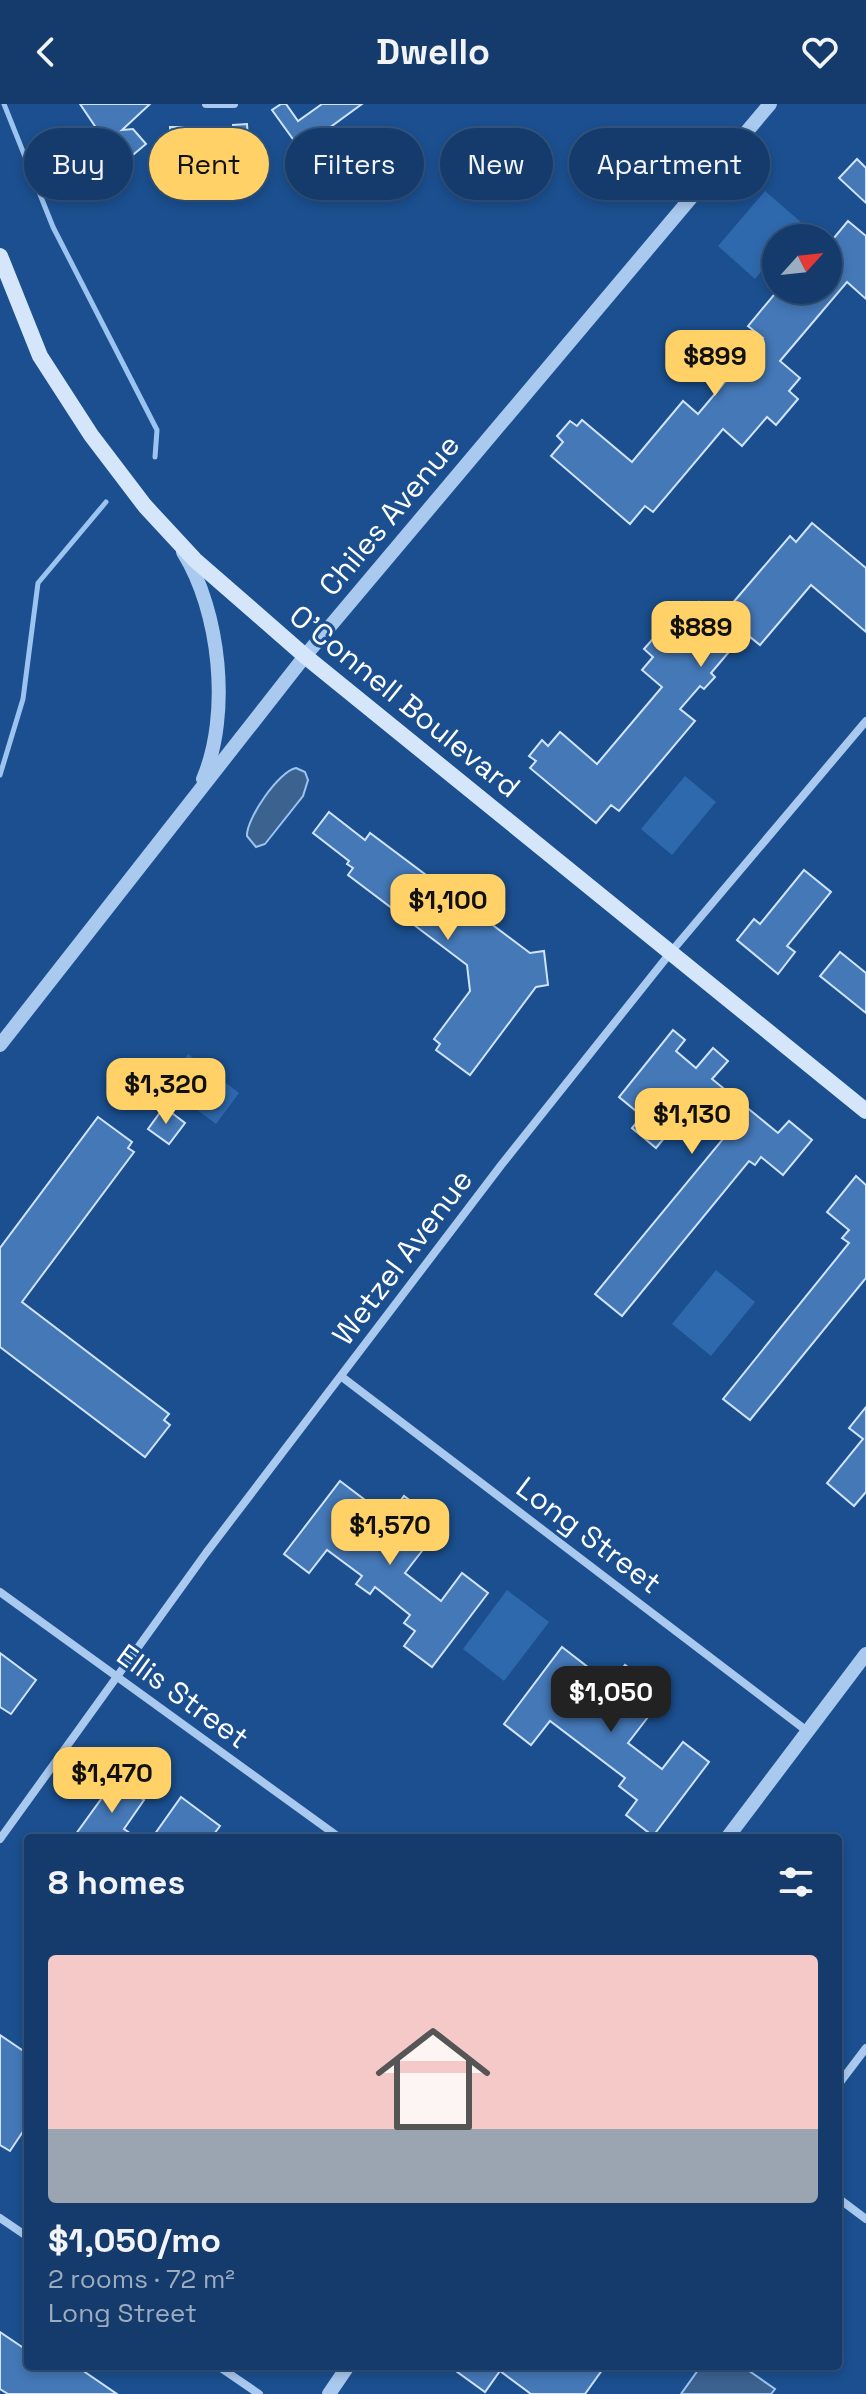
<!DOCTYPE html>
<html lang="en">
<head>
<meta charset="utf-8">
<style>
  body { margin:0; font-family:"Space Grotesk",sans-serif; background:#1d4271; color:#f1f3f6; height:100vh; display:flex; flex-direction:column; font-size:30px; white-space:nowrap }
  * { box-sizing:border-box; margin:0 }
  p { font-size:26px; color:#9dadc1 }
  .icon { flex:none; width:44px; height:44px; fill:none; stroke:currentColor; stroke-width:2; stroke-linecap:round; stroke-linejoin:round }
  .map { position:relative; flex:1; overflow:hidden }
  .details { position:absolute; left:24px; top:1730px; width:818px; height:536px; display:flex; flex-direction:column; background:#143b6b; border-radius:8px; box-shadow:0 4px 12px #0003,0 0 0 2px #33557e }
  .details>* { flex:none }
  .banner { position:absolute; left:24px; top:24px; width:818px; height:72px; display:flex; gap:16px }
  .needle { width:52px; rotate:63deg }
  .controls { position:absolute; left:762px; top:120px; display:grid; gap:16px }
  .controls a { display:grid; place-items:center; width:80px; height:80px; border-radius:50%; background:#143b6b; box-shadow:0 4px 12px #0003,0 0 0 2px #33557e; font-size:40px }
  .price { position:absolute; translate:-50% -68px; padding:0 18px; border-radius:16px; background:#ffd166; color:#111; font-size:26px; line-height:52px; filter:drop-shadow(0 2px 4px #0008) }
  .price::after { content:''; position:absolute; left:50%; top:48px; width:24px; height:18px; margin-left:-12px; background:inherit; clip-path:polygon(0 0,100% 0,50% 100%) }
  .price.current { background:#222; color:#fff }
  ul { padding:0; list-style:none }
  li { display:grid; align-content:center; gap:16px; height:424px; padding:0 24px }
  li span { display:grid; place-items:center; height:248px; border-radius:8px; color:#555 }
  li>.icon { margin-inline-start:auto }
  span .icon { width:144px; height:144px; fill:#fffc; stroke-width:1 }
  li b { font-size:34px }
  h2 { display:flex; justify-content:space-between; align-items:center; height:96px; padding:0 24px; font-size:34px }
  .tag { padding:0 28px; border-radius:36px; background:#143b6b; box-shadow:0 4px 12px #0003,0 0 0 2px #33557e; font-size:28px; line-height:72px }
  .tag.current { background:#ffd166; color:#111 }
  header { display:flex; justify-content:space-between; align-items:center; height:104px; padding:0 24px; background:#143b6b; font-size:36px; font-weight:700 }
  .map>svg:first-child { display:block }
  .green { fill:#2e69ad }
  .water { fill:#3c6290; stroke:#9cc4f0; stroke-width:2 }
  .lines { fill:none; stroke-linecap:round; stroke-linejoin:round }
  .stream { stroke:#9cc4f0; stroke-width:5 }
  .building { fill:#4478b7; stroke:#cfe3fa; stroke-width:2 }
  .minor { stroke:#a9c9ee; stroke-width:8 }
  .tertiary { stroke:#a9c9ee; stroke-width:14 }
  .secondary { stroke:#d6e6fa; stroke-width:16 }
  .labels { text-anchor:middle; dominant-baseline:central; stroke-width:6; stroke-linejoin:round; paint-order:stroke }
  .street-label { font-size:30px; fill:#fff; stroke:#1b4f8f }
</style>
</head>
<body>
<header><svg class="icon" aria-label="back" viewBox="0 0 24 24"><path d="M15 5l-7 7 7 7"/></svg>Dwello<svg class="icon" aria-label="heart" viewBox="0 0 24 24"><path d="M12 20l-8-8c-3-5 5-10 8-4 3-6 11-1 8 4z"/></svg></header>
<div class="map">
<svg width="866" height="2290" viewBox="0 0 866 2290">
  <rect width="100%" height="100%" fill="#1b4f8f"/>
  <g class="green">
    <polygon points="765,87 802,119 790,134 776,134 776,150 755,175 718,142"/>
    <polygon points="685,672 716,698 672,751 641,725"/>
    <polygon points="188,950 239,989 216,1020 164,981"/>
    <polygon points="716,1166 755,1198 711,1252 672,1220"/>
    <polygon points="507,1486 549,1518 504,1577 463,1545"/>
  </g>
  <g class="water">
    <path d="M 296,664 L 305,668 L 308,676 L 303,692 L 265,740 L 256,743 L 247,732 C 246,715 279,667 296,664 Z"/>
    <polygon points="701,2262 742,2262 775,2285 771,2290 681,2290"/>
  </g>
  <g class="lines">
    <g class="stream">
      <polyline points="4,0 53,123 157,326 155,353"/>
      <polyline points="0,671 23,595 38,479 106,398"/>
    </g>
  </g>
  <g class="building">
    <polygon points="80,0 150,0 122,26 133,25 146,40 128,55 109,33 105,37"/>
    <polygon points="281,0 286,0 298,17 322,0 362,0 310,38 326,60 316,67 272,6"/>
    <polygon points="247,20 250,66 173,71 170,23 183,23 184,48 234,44 233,21"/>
    <polygon points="857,55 866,64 866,99 839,74"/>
    <polygon points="848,117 866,132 866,195 847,178 780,257 800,274 789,287 798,295 776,321 767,313 742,342 723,325 653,408 645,402 630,420 551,352 563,338 557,332 570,317 577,322 582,316 632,358 683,297 698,310 730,272 726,268 736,256 741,260 763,234 748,222 778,186 828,186 828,141"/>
    <polygon points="812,419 866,464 866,528 811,481 760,541 745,529 711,569 715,573 704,585 700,582 680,605 695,617 619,707 611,701 596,719 530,664 536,657 529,652 542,636 548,642 560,628 597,660 662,583 642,566 653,553 644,545 666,520 675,527 699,498 719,515 790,432 796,438"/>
    <polygon points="329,708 365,736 370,729 530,849 544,847 548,881 536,883 470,971 436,946 440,940 434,935 470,887 467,861 348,771 353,764 347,760 349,757 313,729"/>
    <polygon points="804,766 831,788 787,842 795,848 778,870 737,836 754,815 760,820"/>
    <polygon points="840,848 866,869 866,909 820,872"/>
    <polygon points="673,926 685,936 676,947 696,964 713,944 728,957 712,975 778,1029 789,1017 812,1036 783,1071 761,1053 755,1061 749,1057 622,1212 595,1190 728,1029 692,1000 656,1044 632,1024 642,1012 619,993"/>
    <polygon points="164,1003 185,1019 169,1040 148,1025"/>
    <polygon points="98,1013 132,1038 128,1044 134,1048 22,1198 169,1310 164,1316 170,1321 145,1353 0,1243 0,1144"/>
    <polygon points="856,1072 866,1081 866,1174 750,1316 723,1295 849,1139 842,1134 849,1126 827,1108"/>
    <polygon points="866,1303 866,1388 854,1402 827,1379 863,1335 849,1324"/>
    <polygon points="340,1377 365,1396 345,1423 368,1440 404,1392 442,1421 405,1469 441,1497 462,1469 488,1489 432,1563 404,1542 415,1527 404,1519 410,1511 375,1483 370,1490 356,1480 362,1472 327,1446 309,1469 284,1450"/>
    <polygon points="562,1543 589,1564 568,1592 589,1608 625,1561 665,1591 628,1639 662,1665 683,1638 709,1658 653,1732 626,1711 637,1696 619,1682 625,1674 550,1617 531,1641 504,1620"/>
    <polygon points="0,1549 36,1576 11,1610 0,1603"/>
    <polygon points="115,1676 144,1696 124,1725 137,1734 73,1734"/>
    <polygon points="181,1693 220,1722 211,1734 152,1734"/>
    <polygon points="0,1931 28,1950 28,2020 10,2047 0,2041"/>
    <polygon points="0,2228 28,2247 28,2262 76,2262 117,2290 8,2290 0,2285"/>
    <polygon points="449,2262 605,2262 585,2290 531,2290 500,2267 485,2288"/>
  </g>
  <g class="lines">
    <g class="minor">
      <polyline points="206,0 234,0"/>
      <polyline points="342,1273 807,1627"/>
      <polyline points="0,1488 340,1734"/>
      <polyline points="0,1735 206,1449 502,1060 671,848 866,617"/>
      <polyline points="838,1981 866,1944"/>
      <polyline points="838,2094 866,2115"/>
      <polyline points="0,2114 28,2133"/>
      <polyline points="218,2262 259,2290"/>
    </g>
    <g class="tertiary">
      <path d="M 183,448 C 220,507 231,610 203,675"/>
      <polyline points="0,941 305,552 770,0"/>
      <polyline points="727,1734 866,1550"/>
      <polyline points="329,2290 348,2262"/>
    </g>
    <polyline class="secondary" points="0,152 40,252 91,331 145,402 195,456 305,552 866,1007"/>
  </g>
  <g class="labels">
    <g class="street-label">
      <text transform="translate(389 411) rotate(-50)">Chiles Avenue</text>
      <text transform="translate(405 597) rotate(39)">O'Connell Boulevard</text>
      <text transform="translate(402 1153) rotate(-53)">Wetzel Avenue</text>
      <text transform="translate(589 1431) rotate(37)">Long Street</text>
      <text transform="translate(183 1592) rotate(36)">Ellis Street</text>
    </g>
  </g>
</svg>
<div class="controls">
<a><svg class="needle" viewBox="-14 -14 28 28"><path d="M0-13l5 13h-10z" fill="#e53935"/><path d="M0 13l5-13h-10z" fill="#9dadc1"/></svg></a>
</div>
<b class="price" style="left:715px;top:294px">$899</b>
<b class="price" style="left:701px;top:565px">$889</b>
<b class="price" style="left:448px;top:838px">$1,100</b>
<b class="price" style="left:166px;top:1022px">$1,320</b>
<b class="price" style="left:692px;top:1052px">$1,130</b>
<b class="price" style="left:390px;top:1463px">$1,570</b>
<b class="price current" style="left:611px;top:1630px">$1,050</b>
<b class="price" style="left:112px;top:1711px">$1,470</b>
<div class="banner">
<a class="tag">Buy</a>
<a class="tag current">Rent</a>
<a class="tag">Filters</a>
<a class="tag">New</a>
<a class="tag">Apartment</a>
</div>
<section class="details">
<h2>8 homes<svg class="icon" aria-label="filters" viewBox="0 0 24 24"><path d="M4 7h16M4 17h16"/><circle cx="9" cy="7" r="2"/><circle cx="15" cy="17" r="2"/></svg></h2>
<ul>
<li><span style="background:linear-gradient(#f6c9c9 70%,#9aa5b1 0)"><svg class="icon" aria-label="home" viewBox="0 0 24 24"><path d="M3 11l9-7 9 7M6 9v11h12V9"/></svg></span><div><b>$1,050/mo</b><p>2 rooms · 72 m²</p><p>Long Street</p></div></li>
</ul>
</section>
</div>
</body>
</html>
